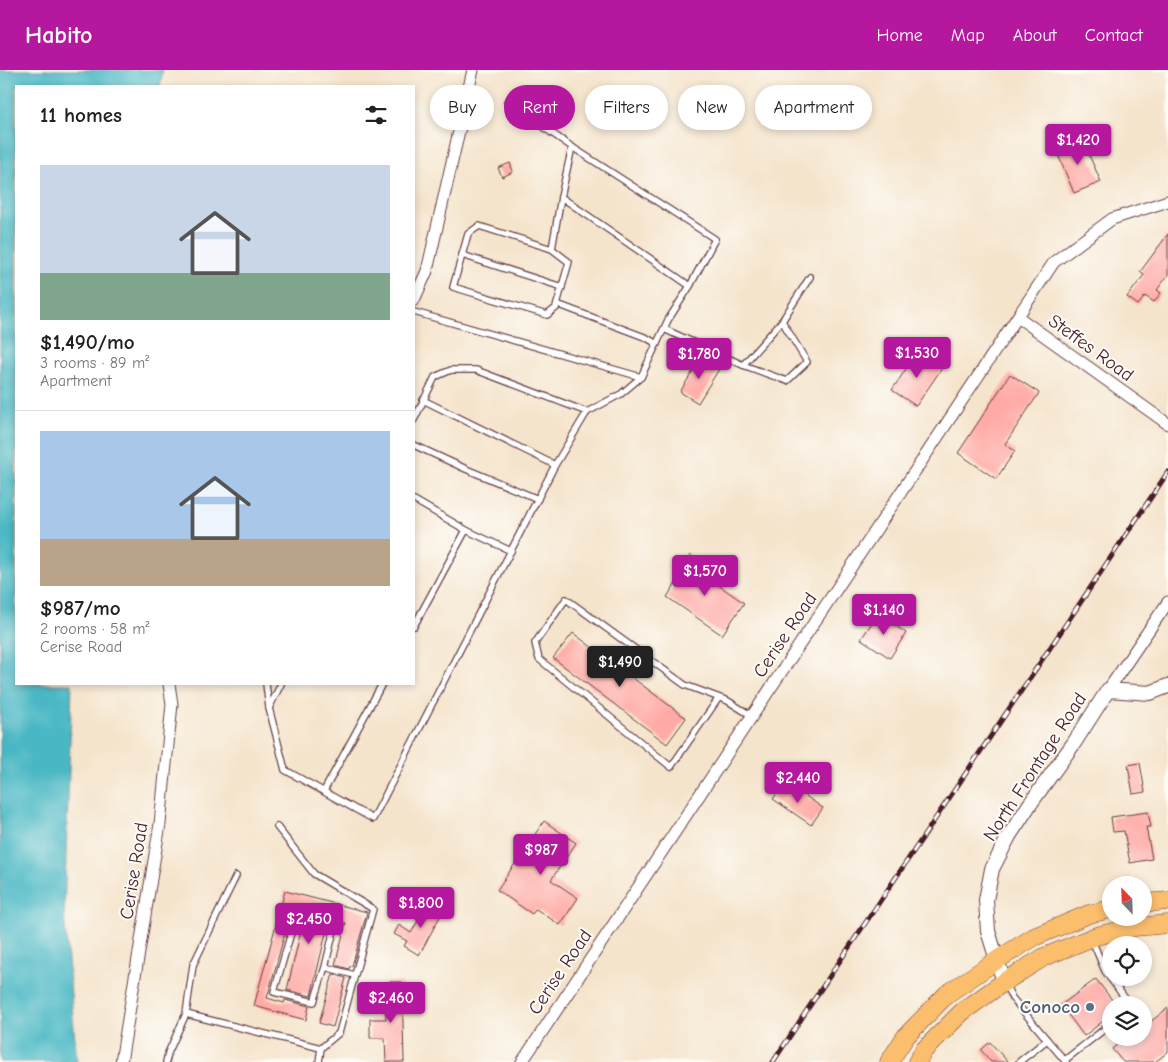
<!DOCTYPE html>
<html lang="en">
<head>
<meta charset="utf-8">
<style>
  body { margin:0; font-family:"Comic Neue",sans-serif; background:#f2f2f2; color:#202124; height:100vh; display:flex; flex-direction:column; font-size:19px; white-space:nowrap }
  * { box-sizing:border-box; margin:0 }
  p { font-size:16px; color:#757577 }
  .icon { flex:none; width:28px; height:28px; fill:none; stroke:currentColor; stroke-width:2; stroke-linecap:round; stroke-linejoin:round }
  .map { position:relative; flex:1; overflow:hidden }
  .sheet { position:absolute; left:15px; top:15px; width:400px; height:600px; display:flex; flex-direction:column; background:#fff; border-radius:0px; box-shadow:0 2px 8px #0003 }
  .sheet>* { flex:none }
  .hud { position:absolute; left:430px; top:15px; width:475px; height:45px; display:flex; gap:10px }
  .needle { width:32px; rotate:337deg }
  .tools { position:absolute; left:1102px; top:806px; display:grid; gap:10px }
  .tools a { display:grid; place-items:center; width:50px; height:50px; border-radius:50%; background:#fff; box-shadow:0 2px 8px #0003; font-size:25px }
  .price { position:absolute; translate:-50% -42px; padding:0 11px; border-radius:5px; background:#b5179e; color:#fff; font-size:16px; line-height:32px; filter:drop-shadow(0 1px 2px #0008) }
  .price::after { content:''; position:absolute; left:50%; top:30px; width:15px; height:11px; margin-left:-8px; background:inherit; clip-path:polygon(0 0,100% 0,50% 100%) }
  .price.current { background:#222; color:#fff }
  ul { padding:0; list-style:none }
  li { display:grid; align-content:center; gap:10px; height:265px; padding:0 25px }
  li+li { border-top:1px solid #e0e0e0 }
  li span { display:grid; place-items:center; height:155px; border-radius:0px; color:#555 }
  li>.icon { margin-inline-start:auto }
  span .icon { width:90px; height:90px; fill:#fffc; stroke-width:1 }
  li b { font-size:21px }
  h2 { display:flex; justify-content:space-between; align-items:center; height:60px; padding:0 25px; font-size:21px }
  .pill { padding:0 18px; border-radius:22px; background:#fff; box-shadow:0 2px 8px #0003; font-size:18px; line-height:45px }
  .pill.current { background:#b5179e; color:#fff }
  header { display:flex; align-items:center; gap:30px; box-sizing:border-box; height:70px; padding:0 25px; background:#b5179e; color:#fff }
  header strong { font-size:24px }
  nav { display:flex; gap:28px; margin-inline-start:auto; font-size:18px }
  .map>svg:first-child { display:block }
  .water { fill:#4ab8c4; stroke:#4a6c78 }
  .building { fill:#ffaaa6 }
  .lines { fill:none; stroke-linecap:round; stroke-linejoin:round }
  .service-casing { stroke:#643d43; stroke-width:8 }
  .minor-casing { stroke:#643d43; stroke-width:13 }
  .tertiary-casing { stroke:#643d43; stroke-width:16 }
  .trunk-casing { stroke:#643d43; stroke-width:19 }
  .service { stroke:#fff; stroke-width:5.5 }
  .minor { stroke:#fff; stroke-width:11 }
  .tertiary { stroke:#fff; stroke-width:14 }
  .trunk { stroke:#fabe6d; stroke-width:18 }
  .rail-casing { stroke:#4a1f2b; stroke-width:5 }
  .rail { stroke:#fdfcf7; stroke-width:3; stroke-dasharray:9; stroke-linecap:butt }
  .service-dot { fill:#5c6f8a; stroke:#fdfcf7; stroke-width:2 }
  .labels { text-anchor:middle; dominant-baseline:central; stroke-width:4; stroke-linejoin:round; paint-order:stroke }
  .street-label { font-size:19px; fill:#4a1f2b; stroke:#fdfcf7 }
  .service-label { font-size:19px; font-weight:bold; fill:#4e5e75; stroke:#fdfcf7; text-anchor:end }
</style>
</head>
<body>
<header>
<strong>Habito</strong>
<nav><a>Home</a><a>Map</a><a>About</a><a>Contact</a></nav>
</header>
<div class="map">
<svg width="1168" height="992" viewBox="0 0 1168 992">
  <rect width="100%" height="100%" fill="#fdfcf7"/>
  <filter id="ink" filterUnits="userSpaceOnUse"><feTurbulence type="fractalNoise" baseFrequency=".02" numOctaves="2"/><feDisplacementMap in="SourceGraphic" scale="10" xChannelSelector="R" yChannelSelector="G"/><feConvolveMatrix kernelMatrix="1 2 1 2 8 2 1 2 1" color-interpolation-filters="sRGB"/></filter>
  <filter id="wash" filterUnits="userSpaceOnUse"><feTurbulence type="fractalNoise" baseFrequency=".0096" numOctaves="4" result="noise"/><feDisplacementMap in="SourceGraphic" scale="20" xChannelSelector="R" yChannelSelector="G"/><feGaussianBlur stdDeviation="1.12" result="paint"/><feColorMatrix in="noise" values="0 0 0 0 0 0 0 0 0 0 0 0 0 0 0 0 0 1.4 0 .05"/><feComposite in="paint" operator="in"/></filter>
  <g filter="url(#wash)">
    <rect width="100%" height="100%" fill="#f5e4cc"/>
    <polygon class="water" points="0,0 163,0 160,16 16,16 16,614 72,614 64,845 77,992 0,992"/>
    <g id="blocks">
      <g class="building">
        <polygon points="1082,69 1101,112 1074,123 1056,80"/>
        <polygon points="510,93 513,102 502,107 498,98"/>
        <polygon points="1168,164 1168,205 1157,220 1161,223 1154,232 1145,226 1138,235 1127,227 1144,205 1140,202"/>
        <polygon points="918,281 942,298 916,336 892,320"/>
        <polygon points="701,288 719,299 698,333 680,322"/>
        <polygon points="1010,304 1039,323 1005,374 1015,381 996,409 958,383"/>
        <polygon points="690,485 712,500 707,507 744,533 722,565 667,527 685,499 682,497"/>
        <polygon points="878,544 906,563 890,588 861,569"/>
        <polygon points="573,563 686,648 667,674 553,588"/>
        <polygon points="1140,693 1145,722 1133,724 1128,695"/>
        <polygon points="785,712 823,738 811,755 773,729"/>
        <polygon points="1148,742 1151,757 1146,757 1152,789 1130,793 1124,761 1113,762 1111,747"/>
        <polygon points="544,751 576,773 551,810 578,828 560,855 536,839 532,844 497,820"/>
        <polygon points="285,821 367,842 352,896 350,896 349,899 335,895 346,853 330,849 329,854 304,847 306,837 293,834 267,928 284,933 285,930 309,936 306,950 254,936"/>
        <polygon points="428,833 443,841 419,885 404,876 407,871 394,864 399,855 411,863"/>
        <polygon points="302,856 326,863 311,926 287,920"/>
        <polygon points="333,904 346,908 333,957 319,953"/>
        <polygon points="1096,909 1116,935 1111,935 1111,945 1084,966 1061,935"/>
        <polygon points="385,912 402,912 404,992 386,992 385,968 370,968 370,949 386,949"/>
        <polygon points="1168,938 1168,982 1155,992 1123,992 1112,979 1119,973 1121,975 1130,968 1144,968 1144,945 1150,952"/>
        <polygon points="990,972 1008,992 991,992 981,980"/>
      </g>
    </g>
  </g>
  <g filter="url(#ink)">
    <use href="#blocks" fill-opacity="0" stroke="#643d43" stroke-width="1"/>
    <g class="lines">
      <g class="service-casing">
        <g id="service">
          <polyline points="561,127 690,216"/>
          <polyline points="552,179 569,192 557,234 556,238 547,245 453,217 468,164 479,156 552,179 561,127 572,77"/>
          <polyline points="462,185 562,217"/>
          <polyline points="557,234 647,268 657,274"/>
          <polyline points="414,242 641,307 668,250 690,216 715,169 572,77 507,32"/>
          <polyline points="664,259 743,295 787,311 807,292 782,251 810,207"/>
          <polyline points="743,295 782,251"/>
          <polyline points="423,330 555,395"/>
          <polyline points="414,350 435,307 451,300 476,300 587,342"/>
          <polyline points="414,375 466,399 538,429"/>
          <polyline points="414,430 466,460 414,556"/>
          <polyline points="466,460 511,481"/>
          <polyline points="266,614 269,638"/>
          <polyline points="281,614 269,638 285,700 373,749 555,395 587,342 621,324 641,307"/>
          <polyline points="718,629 671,697 539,589 535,573 566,529 685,615 728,631 752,646"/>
          <polyline points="324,721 382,614"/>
          <polyline points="277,757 314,804 373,839 339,963 321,978"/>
          <polyline points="1092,870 1105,901 1130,935"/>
          <polyline points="325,897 314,932 274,922 295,849 334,860 325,897 354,905"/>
          <polyline points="1005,914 1012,928 1066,992"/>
          <polyline points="186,944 321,978 319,992"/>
          <polyline points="1065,990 1111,954"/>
          <polyline points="166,992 168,983 186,944 193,895 236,806"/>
          <polyline points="1019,992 1047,970"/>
        </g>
      </g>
      <g class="minor-casing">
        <g id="minor">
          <polyline points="414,230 427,201 473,0"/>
          <polyline points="1018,247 1168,354"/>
          <polyline points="1108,620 1168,532"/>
          <polyline points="121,992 160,754 172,634 169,614"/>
          <polyline points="522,992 1054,192 1112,149 1168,131"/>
        </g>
      </g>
      <g class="tertiary-casing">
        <polyline id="tertiary" points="1004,912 988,861 986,830 992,799 1009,766 1030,734 1074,673 1108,620 1150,623 1168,616"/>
      </g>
      <g class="trunk-casing">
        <g id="trunk">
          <polyline points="1144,833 1168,831"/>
          <polyline points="889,992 906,966 947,924 997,890 1034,867 1089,844 1111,839"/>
          <polyline points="917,992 924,980 962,942 1004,912 1044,887 1096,866 1135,857 1168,854"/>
        </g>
      </g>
      <use href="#service" class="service"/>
      <use href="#minor" class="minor"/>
      <use href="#tertiary" class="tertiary"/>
      <use href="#trunk" class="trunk"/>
      <g class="rail-casing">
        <polyline id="rail" points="773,992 813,931 1168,402"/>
      </g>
      <use href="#rail" class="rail"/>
    </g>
  </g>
  <circle class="service-dot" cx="1090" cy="937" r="5"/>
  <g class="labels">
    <g class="street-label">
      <text transform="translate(1091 278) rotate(36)">Steffes Road</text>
      <text transform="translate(785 565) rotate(-56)">Cerise Road</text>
      <text transform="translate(1035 697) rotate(-57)">North Frontage Road</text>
      <text transform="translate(134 801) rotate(-81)">Cerise Road</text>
      <text transform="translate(560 902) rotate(-56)">Cerise Road</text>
    </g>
    <g class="service-label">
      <text x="1080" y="937">Conoco</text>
    </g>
  </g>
</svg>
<div class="tools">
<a><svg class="needle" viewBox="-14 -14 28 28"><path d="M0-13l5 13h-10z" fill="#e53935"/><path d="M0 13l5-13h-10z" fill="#757577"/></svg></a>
<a><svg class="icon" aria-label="locate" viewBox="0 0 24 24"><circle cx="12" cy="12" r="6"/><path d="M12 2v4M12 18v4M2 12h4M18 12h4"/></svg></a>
<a><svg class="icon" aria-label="layers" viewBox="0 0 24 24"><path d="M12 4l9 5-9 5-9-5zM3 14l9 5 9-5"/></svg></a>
</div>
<b class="price" style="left:1078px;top:96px">$1,420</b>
<b class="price" style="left:917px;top:309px">$1,530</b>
<b class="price" style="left:699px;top:310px">$1,780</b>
<b class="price" style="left:705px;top:527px">$1,570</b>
<b class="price" style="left:884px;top:566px">$1,140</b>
<b class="price current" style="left:620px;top:618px">$1,490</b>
<b class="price" style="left:798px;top:734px">$2,440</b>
<b class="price" style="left:541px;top:806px">$987</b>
<b class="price" style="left:421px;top:859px">$1,800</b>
<b class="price" style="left:309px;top:875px">$2,450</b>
<b class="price" style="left:391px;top:954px">$2,460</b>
<div class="hud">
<a class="pill">Buy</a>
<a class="pill current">Rent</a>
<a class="pill">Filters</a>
<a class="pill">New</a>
<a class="pill">Apartment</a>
</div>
<section class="sheet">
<h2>11 homes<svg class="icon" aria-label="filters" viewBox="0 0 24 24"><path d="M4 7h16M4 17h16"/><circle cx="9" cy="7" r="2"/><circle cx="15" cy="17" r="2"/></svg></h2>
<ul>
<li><span style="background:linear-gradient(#c9d6e8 70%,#7fa58c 0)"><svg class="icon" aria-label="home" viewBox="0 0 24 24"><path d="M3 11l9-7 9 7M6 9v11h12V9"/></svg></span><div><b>$1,490/mo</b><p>3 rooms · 89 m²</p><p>Apartment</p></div></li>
<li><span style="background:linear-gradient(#a9c7e8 70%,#b9a48a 0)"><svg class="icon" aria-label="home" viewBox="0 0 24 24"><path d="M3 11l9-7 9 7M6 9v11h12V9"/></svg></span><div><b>$987/mo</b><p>2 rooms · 58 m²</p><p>Cerise Road</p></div></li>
</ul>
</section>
</div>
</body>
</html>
